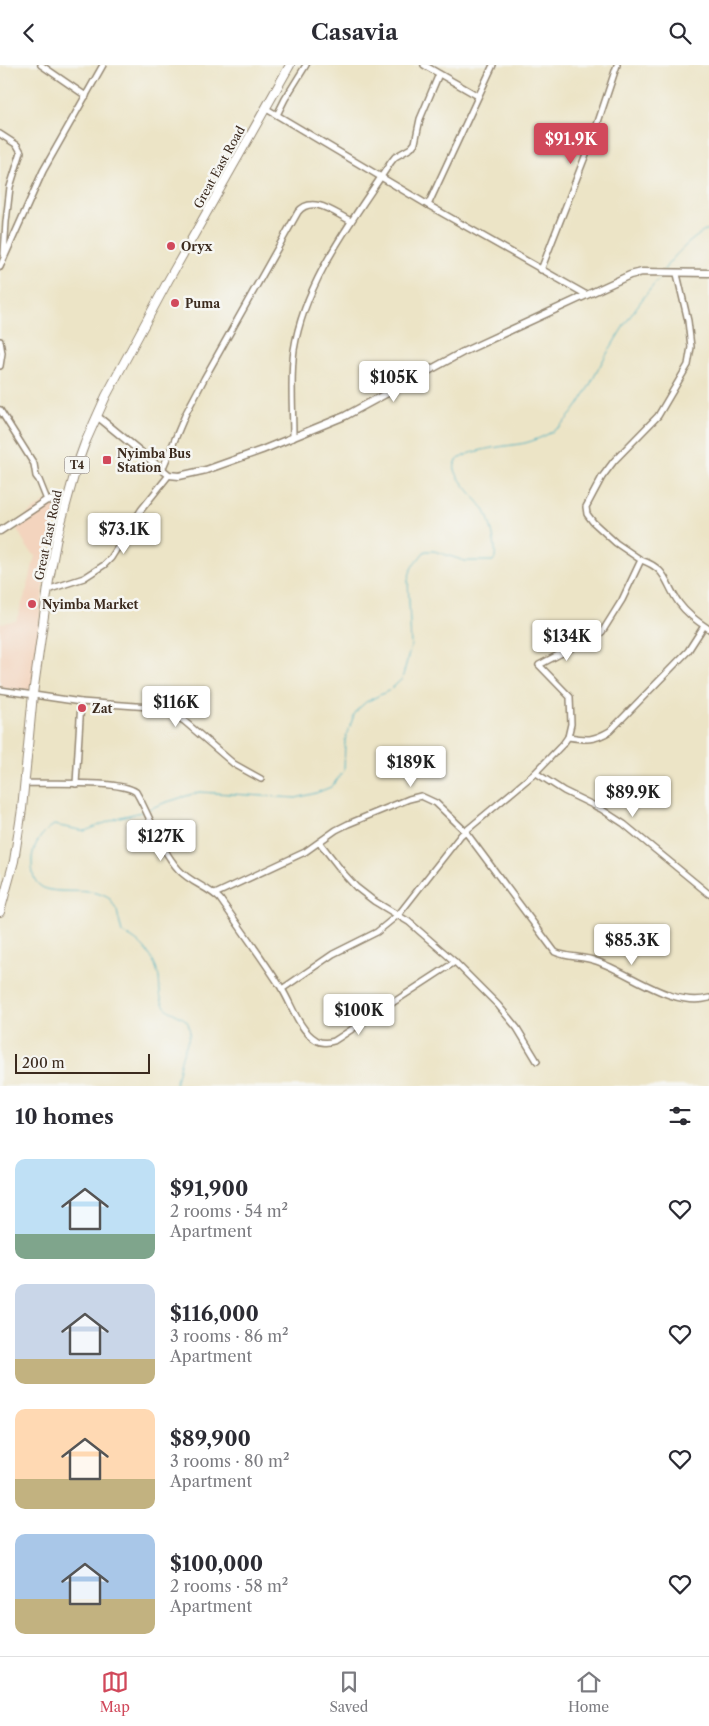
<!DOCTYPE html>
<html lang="en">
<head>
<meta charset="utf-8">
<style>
  body { margin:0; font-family:"Libre Caslon Text",serif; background:#f2f2f3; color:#2b2b33; height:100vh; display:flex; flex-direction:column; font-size:19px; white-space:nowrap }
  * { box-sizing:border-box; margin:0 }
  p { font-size:16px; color:#7c7c81 }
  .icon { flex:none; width:28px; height:28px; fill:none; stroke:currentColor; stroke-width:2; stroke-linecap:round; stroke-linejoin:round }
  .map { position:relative; height:1021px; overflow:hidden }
  .panel { display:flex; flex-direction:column; background:#fff; flex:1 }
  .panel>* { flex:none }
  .scale { position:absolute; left:15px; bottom:12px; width:135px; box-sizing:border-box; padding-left:5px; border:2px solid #3b2a1e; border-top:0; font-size:14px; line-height:18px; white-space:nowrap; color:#3b2a1e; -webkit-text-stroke:4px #f6f6f2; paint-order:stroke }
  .price { position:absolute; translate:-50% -42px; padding:0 11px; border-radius:5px; background:#fff; color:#222; font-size:16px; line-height:32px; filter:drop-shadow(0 1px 2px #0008) }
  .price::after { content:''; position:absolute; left:50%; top:30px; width:15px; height:11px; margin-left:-8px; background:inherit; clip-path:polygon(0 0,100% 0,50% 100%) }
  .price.current { background:#d1495b; color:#fff }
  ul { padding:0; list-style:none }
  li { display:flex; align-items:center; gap:15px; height:125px; padding:0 15px }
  li span { display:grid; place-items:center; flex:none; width:140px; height:100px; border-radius:10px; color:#555 }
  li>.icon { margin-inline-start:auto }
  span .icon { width:60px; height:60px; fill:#fffc; stroke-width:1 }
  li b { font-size:21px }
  h2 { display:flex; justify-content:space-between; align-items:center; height:60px; padding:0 15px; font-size:21px }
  header { display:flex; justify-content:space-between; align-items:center; height:65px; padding:0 15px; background:#fff; font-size:22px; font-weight:700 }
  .menu { display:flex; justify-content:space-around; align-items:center; height:70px; border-top:1px solid #e1e1e2; background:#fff; font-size:14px; color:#7c7c81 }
  .menu a { display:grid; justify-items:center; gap:2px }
  .menu .current { color:#d1495b }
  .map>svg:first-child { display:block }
  .built { fill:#f3d4be }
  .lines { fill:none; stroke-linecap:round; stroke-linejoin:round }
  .stream { stroke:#3fabbe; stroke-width:1 }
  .minor-casing { stroke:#948772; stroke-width:8 }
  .tertiary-casing { stroke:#948772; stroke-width:9 }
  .trunk-casing { stroke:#948772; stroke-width:10 }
  .minor { stroke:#fff; stroke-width:5 }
  .tertiary { stroke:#fff; stroke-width:6 }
  .trunk { stroke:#fff; stroke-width:8 }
  .poi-dot { fill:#d1495b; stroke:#f6f6f2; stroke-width:2 }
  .labels { text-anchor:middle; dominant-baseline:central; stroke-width:5; stroke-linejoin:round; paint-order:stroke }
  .shield { fill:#f6f6f2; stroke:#73675e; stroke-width:1 }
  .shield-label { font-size:11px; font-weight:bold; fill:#3b2a1e }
  .street-label { font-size:12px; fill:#3b2a1e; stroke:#f6f6f2 }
  .poi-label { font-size:12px; font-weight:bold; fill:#3b2a1e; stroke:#f6f6f2; text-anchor:start }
</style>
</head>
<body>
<header><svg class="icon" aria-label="back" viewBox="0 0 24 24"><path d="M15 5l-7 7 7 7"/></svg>Casavia<svg class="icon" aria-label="search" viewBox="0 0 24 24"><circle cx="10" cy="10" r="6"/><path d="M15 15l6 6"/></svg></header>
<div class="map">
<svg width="709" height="1021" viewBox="0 0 709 1021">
  <rect width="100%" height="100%" fill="#f6f6f2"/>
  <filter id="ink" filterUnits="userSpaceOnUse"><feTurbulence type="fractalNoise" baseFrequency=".02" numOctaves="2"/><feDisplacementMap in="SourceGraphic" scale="10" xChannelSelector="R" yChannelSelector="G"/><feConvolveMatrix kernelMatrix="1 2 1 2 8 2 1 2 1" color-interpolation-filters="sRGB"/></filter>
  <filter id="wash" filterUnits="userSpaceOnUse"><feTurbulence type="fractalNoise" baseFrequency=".0096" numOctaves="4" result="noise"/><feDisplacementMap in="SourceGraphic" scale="20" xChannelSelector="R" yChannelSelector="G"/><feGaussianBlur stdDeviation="1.12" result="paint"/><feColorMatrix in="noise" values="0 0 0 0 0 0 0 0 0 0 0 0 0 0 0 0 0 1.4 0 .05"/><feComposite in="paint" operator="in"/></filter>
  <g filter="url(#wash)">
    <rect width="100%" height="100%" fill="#ece4c6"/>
    <polygon class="built" points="47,436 58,439 46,499 32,627 0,623 0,558 16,556 28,521 35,491 27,482 16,462 29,448"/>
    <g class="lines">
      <g class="stream">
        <path d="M 664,205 C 671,193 696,169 709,164"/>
        <path d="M 149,744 L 164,738 L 199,727 L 296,733 L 316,728 L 331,722 L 344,706 L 345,675 L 354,650 L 358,644 L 366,637 L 390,625 L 402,614 L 411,581 L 408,514 L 412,502 L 425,486 L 434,486 L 465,496 L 493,496 L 495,493 C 497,483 490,455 485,446 C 479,435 451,411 455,399 C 460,384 512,381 525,378 C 533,376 543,372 550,368 C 578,351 589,319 605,292 C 621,265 639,235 661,212"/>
        <path d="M 142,747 L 120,752 L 85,766 L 54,760 C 42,767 33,780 32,794 C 32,802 32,814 39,820 C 48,829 75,825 88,827 C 95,827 104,830 110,834 L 117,846 L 122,868 C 141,875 156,894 159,913 C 160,922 159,932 164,940 C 169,950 187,950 189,961 C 192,972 183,984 181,995 C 179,1003 177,1012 175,1021"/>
      </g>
    </g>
  </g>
  <g filter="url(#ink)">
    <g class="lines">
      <g class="minor-casing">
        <g id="minor">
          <polyline points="41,0 86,31"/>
          <polyline points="424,0 478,31"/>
          <polyline points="265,43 428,140 585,229"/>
          <polyline points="277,50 285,34 306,0"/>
          <polyline points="0,69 17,80 21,87 10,122 6,157 4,189"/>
          <polyline points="428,140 493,0"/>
          <polyline points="0,202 43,106 103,0"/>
          <polyline points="541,205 595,66 617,0"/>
          <polyline points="0,276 2,288 0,301"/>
          <polyline points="0,345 34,399 36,411 39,415 47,435"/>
          <path d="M 293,373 C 293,344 290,313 294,285 C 305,215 353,155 391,97 L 395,92 L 411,83 L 415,78 L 420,54 L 439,9"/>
          <path d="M 162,405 L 186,348 L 204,314 L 298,147 C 312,129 336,149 351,156"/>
          <path d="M 641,495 C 668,504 665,519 679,538 C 687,549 698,557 709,564"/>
          <polyline points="47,525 84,513 104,500 111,493 141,445 169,410"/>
          <polyline points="0,625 81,637 76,719"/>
          <polyline points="81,637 163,643 184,656 234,699 261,714"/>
          <path d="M 568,672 C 587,675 593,676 610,666 L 688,586 L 704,561"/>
          <polyline points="536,708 564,726 601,744 624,759 709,829"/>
          <path d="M 25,718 C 49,719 120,715 136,727 C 151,752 159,783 179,805 C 191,818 208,822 220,834 C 241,864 262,893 282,924 C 292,940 299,965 316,975 C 322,979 328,978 334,976 L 455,897"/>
          <polyline points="320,778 345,810 356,822 374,836 409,857 455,897 498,940 517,963 537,996"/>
          <path d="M 215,829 L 305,787 L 336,765 L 348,759 L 409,734 L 421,731 L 436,738 L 465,766 L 555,887 C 567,893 583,891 596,896 C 631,908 672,943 709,933"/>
          <polyline points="282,924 333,889 377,867 399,849 461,770 534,709 563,679 568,672 571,659 570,632 539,600 602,567 622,535 641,495 616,478 593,457 587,449 586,442 602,412 614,396 658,351 688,300 691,282 688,256 677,209"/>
        </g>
      </g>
      <g class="tertiary-casing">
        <g id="tertiary">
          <polyline points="97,351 169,410 179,411 206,405 262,385 345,351 463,287 630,210 642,207 709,208"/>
          <polyline points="0,466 47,435 65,437"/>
        </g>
      </g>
      <g class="trunk-casing">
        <polyline id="trunk" points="0,847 14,796 22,744 33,629 49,515 57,472 77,400 85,378 106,331 169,214 290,0"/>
      </g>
      <use href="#minor" class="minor"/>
      <use href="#tertiary" class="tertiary"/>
      <use href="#trunk" class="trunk"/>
    </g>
  </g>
  <g class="poi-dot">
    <circle cx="171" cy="181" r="5"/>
    <circle cx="175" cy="238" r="5"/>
    <rect x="102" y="390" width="10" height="10" rx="2.5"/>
    <circle cx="32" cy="539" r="5"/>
    <circle cx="82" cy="643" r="5"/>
  </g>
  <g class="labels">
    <rect class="shield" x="64.5" y="391.5" width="25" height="17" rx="4"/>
    <g class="shield-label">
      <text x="77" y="400">T4</text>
    </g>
    <g class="street-label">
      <text transform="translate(219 102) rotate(-61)">Great East Road</text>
      <text transform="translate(48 470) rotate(-78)">Great East Road</text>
    </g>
    <g class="poi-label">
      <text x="181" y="181">Oryx</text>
      <text x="185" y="238">Puma</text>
      <text x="117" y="388">Nyimba Bus<tspan x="117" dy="14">Station</tspan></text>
      <text x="42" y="539">Nyimba Market</text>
      <text x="92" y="643">Zat</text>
    </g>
  </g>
</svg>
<div class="scale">200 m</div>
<b class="price current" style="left:571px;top:100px">$91.9K</b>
<b class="price" style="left:394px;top:338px">$105K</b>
<b class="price" style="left:124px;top:490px">$73.1K</b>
<b class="price" style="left:567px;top:597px">$134K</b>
<b class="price" style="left:176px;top:663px">$116K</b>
<b class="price" style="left:411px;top:723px">$189K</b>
<b class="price" style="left:633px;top:753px">$89.9K</b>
<b class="price" style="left:161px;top:797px">$127K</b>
<b class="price" style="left:632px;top:901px">$85.3K</b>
<b class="price" style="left:359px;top:971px">$100K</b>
</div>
<section class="panel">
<h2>10 homes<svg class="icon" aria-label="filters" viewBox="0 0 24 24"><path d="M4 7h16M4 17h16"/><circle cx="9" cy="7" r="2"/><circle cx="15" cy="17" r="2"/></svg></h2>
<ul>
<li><span style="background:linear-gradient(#bfe0f5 75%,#7fa58c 0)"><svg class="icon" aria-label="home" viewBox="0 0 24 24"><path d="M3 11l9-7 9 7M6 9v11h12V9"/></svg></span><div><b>$91,900</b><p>2 rooms · 54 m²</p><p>Apartment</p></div><svg class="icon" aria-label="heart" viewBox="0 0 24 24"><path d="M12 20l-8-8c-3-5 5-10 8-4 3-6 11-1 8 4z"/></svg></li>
<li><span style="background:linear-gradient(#c9d6e8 75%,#c2b280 0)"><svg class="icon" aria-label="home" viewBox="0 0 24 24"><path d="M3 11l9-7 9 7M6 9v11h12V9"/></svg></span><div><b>$116,000</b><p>3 rooms · 86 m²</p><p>Apartment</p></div><svg class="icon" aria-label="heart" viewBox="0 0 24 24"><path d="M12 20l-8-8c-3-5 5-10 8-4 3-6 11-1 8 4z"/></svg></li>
<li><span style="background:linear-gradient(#ffd9b3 70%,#c2b280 0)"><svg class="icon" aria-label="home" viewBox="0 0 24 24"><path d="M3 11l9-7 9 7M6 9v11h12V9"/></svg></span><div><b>$89,900</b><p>3 rooms · 80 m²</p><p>Apartment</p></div><svg class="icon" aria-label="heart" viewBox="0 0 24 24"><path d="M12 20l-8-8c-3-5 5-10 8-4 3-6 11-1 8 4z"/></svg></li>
<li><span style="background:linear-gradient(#a9c7e8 65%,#c2b280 0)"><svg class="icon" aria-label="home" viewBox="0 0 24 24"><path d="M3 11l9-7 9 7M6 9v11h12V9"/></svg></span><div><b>$100,000</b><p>2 rooms · 58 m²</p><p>Apartment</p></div><svg class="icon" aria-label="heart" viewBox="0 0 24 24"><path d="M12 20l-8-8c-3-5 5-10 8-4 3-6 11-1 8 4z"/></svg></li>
</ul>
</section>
<nav class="menu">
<a class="current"><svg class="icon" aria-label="map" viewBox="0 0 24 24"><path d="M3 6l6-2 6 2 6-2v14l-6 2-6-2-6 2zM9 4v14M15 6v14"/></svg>Map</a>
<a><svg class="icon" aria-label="saved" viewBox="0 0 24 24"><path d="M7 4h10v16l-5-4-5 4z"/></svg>Saved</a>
<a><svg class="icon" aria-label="home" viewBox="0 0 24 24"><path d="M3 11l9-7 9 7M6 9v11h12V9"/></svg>Home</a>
</nav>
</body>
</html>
